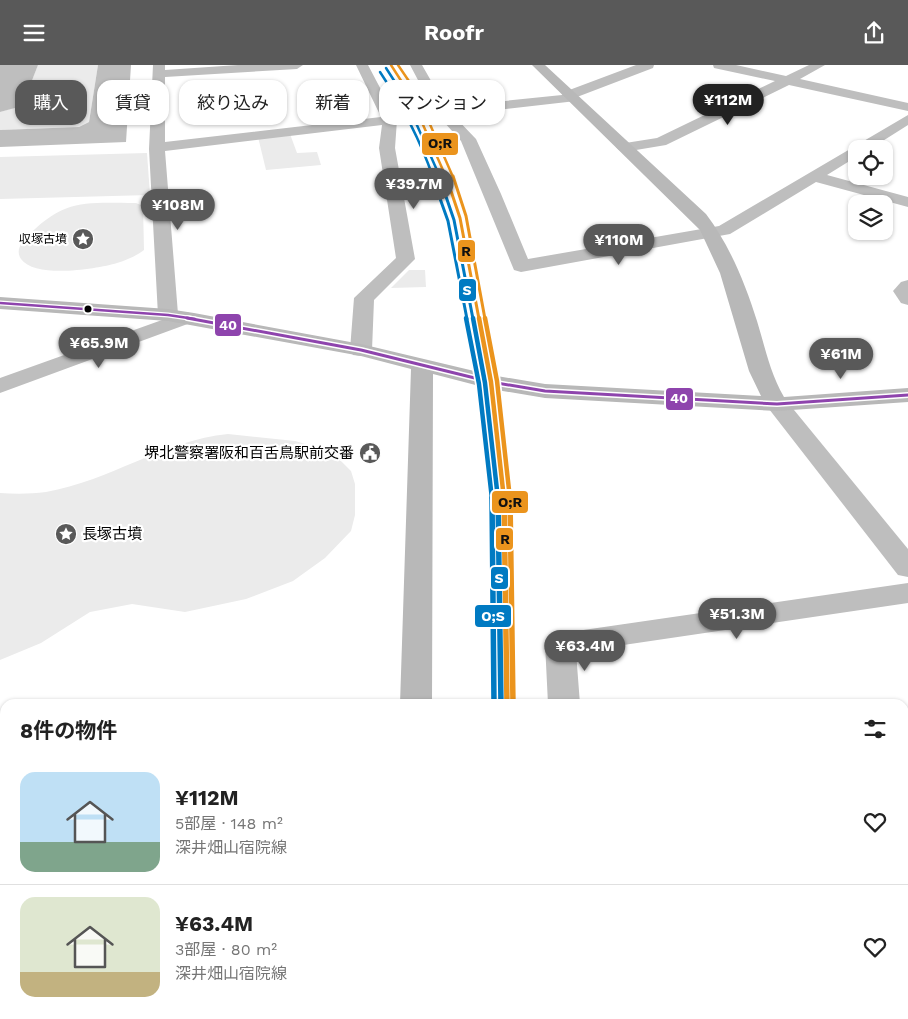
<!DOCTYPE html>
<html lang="ja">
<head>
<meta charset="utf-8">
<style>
  body { margin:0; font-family:"Work Sans","Noto Sans JP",sans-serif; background:#f6f6f6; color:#222; height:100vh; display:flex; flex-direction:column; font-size:19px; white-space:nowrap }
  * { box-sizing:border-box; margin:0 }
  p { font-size:16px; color:#767676 }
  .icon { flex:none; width:28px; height:28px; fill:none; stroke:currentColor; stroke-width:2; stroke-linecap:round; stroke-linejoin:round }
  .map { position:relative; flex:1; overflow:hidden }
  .drawer { position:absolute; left:0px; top:634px; width:909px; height:321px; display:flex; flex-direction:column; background:#fff; border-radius:15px 15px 0 0; box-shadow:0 1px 4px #0004 }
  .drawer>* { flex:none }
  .banner { position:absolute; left:15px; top:15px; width:500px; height:45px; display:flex; gap:10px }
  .controls { position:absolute; left:848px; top:75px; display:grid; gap:10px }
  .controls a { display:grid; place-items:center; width:45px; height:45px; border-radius:10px; background:#fff; box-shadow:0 1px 4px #0004; font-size:25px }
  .price { position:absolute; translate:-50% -42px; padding:0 11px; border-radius:18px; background:#595959; color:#fff; font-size:16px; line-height:32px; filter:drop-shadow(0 1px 2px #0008) }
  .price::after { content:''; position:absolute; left:50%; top:30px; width:15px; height:11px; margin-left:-8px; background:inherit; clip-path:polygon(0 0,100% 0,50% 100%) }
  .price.active { background:#222; color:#fff }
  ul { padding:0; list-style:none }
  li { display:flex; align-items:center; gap:15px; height:125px; padding:0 20px }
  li+li { border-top:1px solid #e0e0e0 }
  li span { display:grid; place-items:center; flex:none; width:140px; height:100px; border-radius:15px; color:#555 }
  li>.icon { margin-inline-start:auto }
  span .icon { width:60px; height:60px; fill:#fffc; stroke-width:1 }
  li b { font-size:21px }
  h2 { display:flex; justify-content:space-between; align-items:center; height:60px; padding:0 20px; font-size:21px }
  .pill { padding:0 18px; border-radius:15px; background:#fff; box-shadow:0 1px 4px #0004; font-size:18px; line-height:45px }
  .pill.active { background:#595959; color:#fff }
  header { display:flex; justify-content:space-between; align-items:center; height:65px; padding:0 20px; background:#595959; color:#fff; font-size:22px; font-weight:700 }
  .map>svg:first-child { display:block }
  .green { fill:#ebebeb }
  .water { fill:#bebebe }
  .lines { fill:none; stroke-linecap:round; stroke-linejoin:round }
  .street { fill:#bebebe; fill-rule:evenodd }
  .secondary { fill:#b8b8b8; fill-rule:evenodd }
  .bus-1-far1-casing { stroke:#fff; stroke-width:5 }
  .bus-1-casing { stroke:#fff; stroke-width:6 }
  .bus-1-far1 { stroke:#8e44ad; stroke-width:2.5 }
  .bus-1 { stroke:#8e44ad; stroke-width:3 }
  .rail-1-far3-casing { stroke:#fff; stroke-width:4.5 }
  .rail-1-far2-casing { stroke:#fff; stroke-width:5.5 }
  .rail-1-far1-casing { stroke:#fff; stroke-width:8 }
  .rail-1-casing { stroke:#fff; stroke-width:9 }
  .rail-2-far3-casing { stroke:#fff; stroke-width:4.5 }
  .rail-2-far2-casing { stroke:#fff; stroke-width:5.5 }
  .rail-2-far1-casing { stroke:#fff; stroke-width:8 }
  .rail-2-casing { stroke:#fff; stroke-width:9 }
  .rail-3-far3-casing { stroke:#fff; stroke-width:4.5 }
  .rail-3-far2-casing { stroke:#fff; stroke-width:5.5 }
  .rail-3-far1-casing { stroke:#fff; stroke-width:8 }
  .rail-3-casing { stroke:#fff; stroke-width:9 }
  .rail-4-far3-casing { stroke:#fff; stroke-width:4.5 }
  .rail-4-far2-casing { stroke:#fff; stroke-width:5.5 }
  .rail-4-far1-casing { stroke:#fff; stroke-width:8 }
  .rail-4-casing { stroke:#fff; stroke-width:9 }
  .rail-1-far3 { stroke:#eb941d; stroke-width:2.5 }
  .rail-1-far2 { stroke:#eb941d; stroke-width:3 }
  .rail-1-far1 { stroke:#eb941d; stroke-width:4.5 }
  .rail-1 { stroke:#eb941d; stroke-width:5.5 }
  .rail-2-far3 { stroke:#007ac2; stroke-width:2.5 }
  .rail-2-far2 { stroke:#007ac2; stroke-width:3 }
  .rail-2-far1 { stroke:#007ac2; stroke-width:4.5 }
  .rail-2 { stroke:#007ac2; stroke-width:5.5 }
  .rail-3-far3 { stroke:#eb941d; stroke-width:2.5 }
  .rail-3-far2 { stroke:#eb941d; stroke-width:3 }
  .rail-3-far1 { stroke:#eb941d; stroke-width:4.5 }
  .rail-3 { stroke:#eb941d; stroke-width:5.5 }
  .rail-4-far3 { stroke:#007ac2; stroke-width:2.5 }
  .rail-4-far2 { stroke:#007ac2; stroke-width:3 }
  .rail-4-far1 { stroke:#007ac2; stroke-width:4.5 }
  .rail-4 { stroke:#007ac2; stroke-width:5.5 }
  .bus-dot { fill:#000; stroke:#fff; stroke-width:2 }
  .labels { text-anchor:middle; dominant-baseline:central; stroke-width:4.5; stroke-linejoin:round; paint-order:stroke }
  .far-poi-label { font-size:12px; fill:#000; stroke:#fff; text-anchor:end }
  .poi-label { font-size:15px; fill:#000; stroke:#fff; text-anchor:end }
  .line-badge { stroke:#fff; stroke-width:2 }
  .badge-label { font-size:14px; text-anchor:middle; font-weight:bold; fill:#fff }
  .pale-badge-label { font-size:14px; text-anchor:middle; font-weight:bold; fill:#111 }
</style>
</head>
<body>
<header><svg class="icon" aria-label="menu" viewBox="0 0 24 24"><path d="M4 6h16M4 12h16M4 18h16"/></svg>Roofr<svg class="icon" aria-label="share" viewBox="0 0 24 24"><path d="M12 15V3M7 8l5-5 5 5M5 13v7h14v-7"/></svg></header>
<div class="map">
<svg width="908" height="954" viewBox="0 0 908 954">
  <rect width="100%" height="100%" fill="#fff"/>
  <g class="green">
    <polygon points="38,0 98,0 89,57 79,62 0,65 0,47 22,40"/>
    <polygon points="290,69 297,88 317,87 321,100 266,105 258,72"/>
    <polygon points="147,88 150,130 0,134 0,92"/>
    <path d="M 136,138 L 143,141 L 144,185 C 136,191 127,195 117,198 C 97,204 35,214 21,194 C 16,187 20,179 25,174 C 64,133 84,138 136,138 Z"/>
    <polygon points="409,205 425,205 426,222 391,223"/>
    <path d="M 228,369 L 295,376 L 327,385 L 341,396 L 351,406 L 355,419 L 355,450 L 351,466 L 325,493 L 293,516 L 246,534 L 185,547 L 132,539 L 90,547 L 41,578 L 0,595 L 0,428 C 15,429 31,429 46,427 C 110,416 164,375 228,369 Z"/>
  </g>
  <g class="water">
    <polygon points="0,0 38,0 22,41 0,47"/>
    <polygon points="98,0 131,0 126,77 0,82 0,65 79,62 89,57"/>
  </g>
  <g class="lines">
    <g class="street">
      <polygon points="153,0 165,0 165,5 238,0 303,0 297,4 165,12 165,77 381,52 356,0 368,0 397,55 395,83 415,194 374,235 372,285 369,290 361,291 353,290 350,285 354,233 396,193 379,83 382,60 165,86 178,249 186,247 193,249 196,253 193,257 0,328 0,313 162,255 158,250 149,84"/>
      <polygon points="410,0 422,0 446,42 562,30 564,27 636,0 654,0 653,3 577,32 576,36 453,50 476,74 501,129 528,194 719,161 908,50 908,60 870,84 856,84 856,92 827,110 908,132 908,142 816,117 730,169 521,207 514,205 461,76 435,47"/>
      <polygon points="713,0 736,0 786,11 809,0 825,0 800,14 908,38 908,46 789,20 666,80 624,87 619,85 616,82 619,79 657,73 775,16 714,3"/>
      <polygon points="908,215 908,240 901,238 893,226 901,217"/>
      <polygon points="777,332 785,334 908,484 908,512 898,510 769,344 765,339 769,334"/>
      <polygon points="908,518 908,538 576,587 580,639 548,639 545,578 549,570"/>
      <polygon points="5,799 5,834 0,836 0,801"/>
      <polygon points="908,838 908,874 904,875 904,839"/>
      <rect x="563" y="950" width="42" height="4"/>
    </g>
    <g class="secondary">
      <path d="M 532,0 L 545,0 L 706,149 C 730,181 745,218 757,256 C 765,282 770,308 784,332 L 908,323 L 908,337 L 777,346 L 545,333 L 491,324 L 433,309 L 432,639 L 400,639 L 411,304 L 361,291 L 168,256 L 0,244 L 0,232 L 168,244 L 194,248 L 361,279 L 491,310 L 545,319 L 761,331 L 749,306 L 720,208 L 700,165 Z"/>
      <rect x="363" y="950" width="42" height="4"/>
    </g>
    <g class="bus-1-far1-casing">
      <polyline id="bus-1-far1" points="0,238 168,250 195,254"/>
    </g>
    <g class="bus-1-casing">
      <polyline id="bus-1" points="187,253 361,285 491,317 545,326 777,339 908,330"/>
    </g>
    <use href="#bus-1-far1" class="bus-1-far1"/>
    <use href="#bus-1" class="bus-1"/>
    <g class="rail-1-far3-casing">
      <polyline id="rail-1-far3" points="391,0 409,28 446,112"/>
    </g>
    <g class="rail-1-far2-casing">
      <polyline id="rail-1-far2" points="446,111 460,153 479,254"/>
    </g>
    <g class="rail-1-far1-casing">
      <polyline id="rail-1-far1" points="479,253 491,317 504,434"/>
    </g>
    <g class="rail-1-casing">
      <polyline id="rail-1" points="504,433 507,639"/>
    </g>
    <g class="rail-2-far3-casing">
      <polyline id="rail-2-far3" points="386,3 404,31 440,112"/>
    </g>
    <g class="rail-2-far2-casing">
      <polyline id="rail-2-far2" points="439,111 454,155 473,254"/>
    </g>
    <g class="rail-2-far1-casing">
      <polyline id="rail-2-far1" points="473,253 485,318 498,434"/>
    </g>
    <g class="rail-2-casing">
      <polyline id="rail-2" points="498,433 501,639"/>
    </g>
    <g class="rail-3-far3-casing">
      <polyline id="rail-3-far3" points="398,0 415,25 453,112"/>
    </g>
    <g class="rail-3-far2-casing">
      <polyline id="rail-3-far2" points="453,111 466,151 485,254"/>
    </g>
    <g class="rail-3-far1-casing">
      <polyline id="rail-3-far1" points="485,253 497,316 510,434"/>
    </g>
    <g class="rail-3-casing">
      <polyline id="rail-3" points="510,433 513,639"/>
    </g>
    <g class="rail-4-far3-casing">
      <path id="rail-4-far3" d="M 380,7 C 402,40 420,75 433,112"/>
    </g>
    <g class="rail-4-far2-casing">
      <polyline id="rail-4-far2" points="432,111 448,156 467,254"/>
    </g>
    <g class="rail-4-far1-casing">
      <polyline id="rail-4-far1" points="466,253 479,319 492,434"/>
    </g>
    <g class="rail-4-casing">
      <polyline id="rail-4" points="492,433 494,639"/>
    </g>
    <use href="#rail-1-far3" class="rail-1-far3"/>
    <use href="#rail-1-far2" class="rail-1-far2"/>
    <use href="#rail-1-far1" class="rail-1-far1"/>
    <use href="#rail-1" class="rail-1"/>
    <use href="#rail-2-far3" class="rail-2-far3"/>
    <use href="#rail-2-far2" class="rail-2-far2"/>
    <use href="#rail-2-far1" class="rail-2-far1"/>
    <use href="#rail-2" class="rail-2"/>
    <use href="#rail-3-far3" class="rail-3-far3"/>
    <use href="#rail-3-far2" class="rail-3-far2"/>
    <use href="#rail-3-far1" class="rail-3-far1"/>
    <use href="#rail-3" class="rail-3"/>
    <use href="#rail-4-far3" class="rail-4-far3"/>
    <use href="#rail-4-far2" class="rail-4-far2"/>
    <use href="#rail-4-far1" class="rail-4-far1"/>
    <use href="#rail-4" class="rail-4"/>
  </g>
  <defs>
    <g id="sight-disc" transform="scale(1.125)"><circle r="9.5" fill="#595959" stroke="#fff"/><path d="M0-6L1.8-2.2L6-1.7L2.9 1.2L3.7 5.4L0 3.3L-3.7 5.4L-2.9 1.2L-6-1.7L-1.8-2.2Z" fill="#fff"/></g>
    <g id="civic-disc" transform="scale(1.125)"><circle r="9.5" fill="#595959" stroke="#fff"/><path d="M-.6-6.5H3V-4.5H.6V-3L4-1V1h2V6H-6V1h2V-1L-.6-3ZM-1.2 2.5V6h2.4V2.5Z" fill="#fff"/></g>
  </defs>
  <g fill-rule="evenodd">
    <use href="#sight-disc" x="83" y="174"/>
    <use href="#civic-disc" x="370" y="388"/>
    <use href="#sight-disc" x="66" y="469"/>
  </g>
  <circle class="bus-dot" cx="88" cy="244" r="4.5"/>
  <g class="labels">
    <g class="far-poi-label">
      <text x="67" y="174">収塚古墳</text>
    </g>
    <g class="poi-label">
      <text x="354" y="388">堺北警察署阪和百舌鳥駅前交番</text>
      <text x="82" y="469" text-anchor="start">長塚古墳</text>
    </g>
  </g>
  <g class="line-badge">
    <rect x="421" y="67" width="38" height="24" rx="5" fill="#eb941d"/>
    <rect x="457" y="174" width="19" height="24" rx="5" fill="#eb941d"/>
    <rect x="458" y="213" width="19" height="24" rx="5" fill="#007ac2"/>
    <rect x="214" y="248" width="28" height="24" rx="5" fill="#8e44ad"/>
    <rect x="665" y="322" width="29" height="24" rx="5" fill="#8e44ad"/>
    <rect x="491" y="425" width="38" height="24" rx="5" fill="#eb941d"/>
    <rect x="495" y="462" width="19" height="24" rx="5" fill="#eb941d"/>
    <rect x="490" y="501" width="19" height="24" rx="5" fill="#007ac2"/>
    <rect x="474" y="539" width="38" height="24" rx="5" fill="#007ac2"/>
  </g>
  <g class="badge-label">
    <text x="467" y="230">S</text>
    <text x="228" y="265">40</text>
    <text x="679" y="338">40</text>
    <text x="499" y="518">S</text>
    <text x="493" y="556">O;S</text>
  </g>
  <g class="pale-badge-label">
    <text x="440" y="83">O;R</text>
    <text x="466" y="191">R</text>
    <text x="510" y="442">O;R</text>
    <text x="505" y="479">R</text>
  </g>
</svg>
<div class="controls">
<a><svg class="icon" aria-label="locate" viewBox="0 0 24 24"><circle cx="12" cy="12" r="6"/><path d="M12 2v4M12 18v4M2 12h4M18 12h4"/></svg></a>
<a><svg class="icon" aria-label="layers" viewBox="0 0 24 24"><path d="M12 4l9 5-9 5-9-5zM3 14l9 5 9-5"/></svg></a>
</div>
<b class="price active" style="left:728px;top:61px">¥112M</b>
<b class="price" style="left:414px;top:145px">¥39.7M</b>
<b class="price" style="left:178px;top:166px">¥108M</b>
<b class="price" style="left:619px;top:201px">¥110M</b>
<b class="price" style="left:99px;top:304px">¥65.9M</b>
<b class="price" style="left:841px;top:315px">¥61M</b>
<b class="price" style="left:737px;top:575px">¥51.3M</b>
<b class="price" style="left:585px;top:607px">¥63.4M</b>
<div class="banner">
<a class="pill active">購入</a>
<a class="pill">賃貸</a>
<a class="pill">絞り込み</a>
<a class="pill">新着</a>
<a class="pill">マンション</a>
</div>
<section class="drawer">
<h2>8件の物件<svg class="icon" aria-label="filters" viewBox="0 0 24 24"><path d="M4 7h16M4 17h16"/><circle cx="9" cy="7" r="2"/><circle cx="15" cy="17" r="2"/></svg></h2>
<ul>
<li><span style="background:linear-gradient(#bfe0f5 70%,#7fa58c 0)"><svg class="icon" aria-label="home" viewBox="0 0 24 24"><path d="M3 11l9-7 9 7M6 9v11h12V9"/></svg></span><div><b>¥112M</b><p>5部屋 · 148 m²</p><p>深井畑山宿院線</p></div><svg class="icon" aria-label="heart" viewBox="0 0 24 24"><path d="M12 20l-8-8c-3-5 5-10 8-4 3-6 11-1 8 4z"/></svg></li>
<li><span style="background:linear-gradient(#dfe7d0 75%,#c2b280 0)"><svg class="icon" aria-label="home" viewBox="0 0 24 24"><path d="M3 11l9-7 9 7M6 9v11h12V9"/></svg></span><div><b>¥63.4M</b><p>3部屋 · 80 m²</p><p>深井畑山宿院線</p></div><svg class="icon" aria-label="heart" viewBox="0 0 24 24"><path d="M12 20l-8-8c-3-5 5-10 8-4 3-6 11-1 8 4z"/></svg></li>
</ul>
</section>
</div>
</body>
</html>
